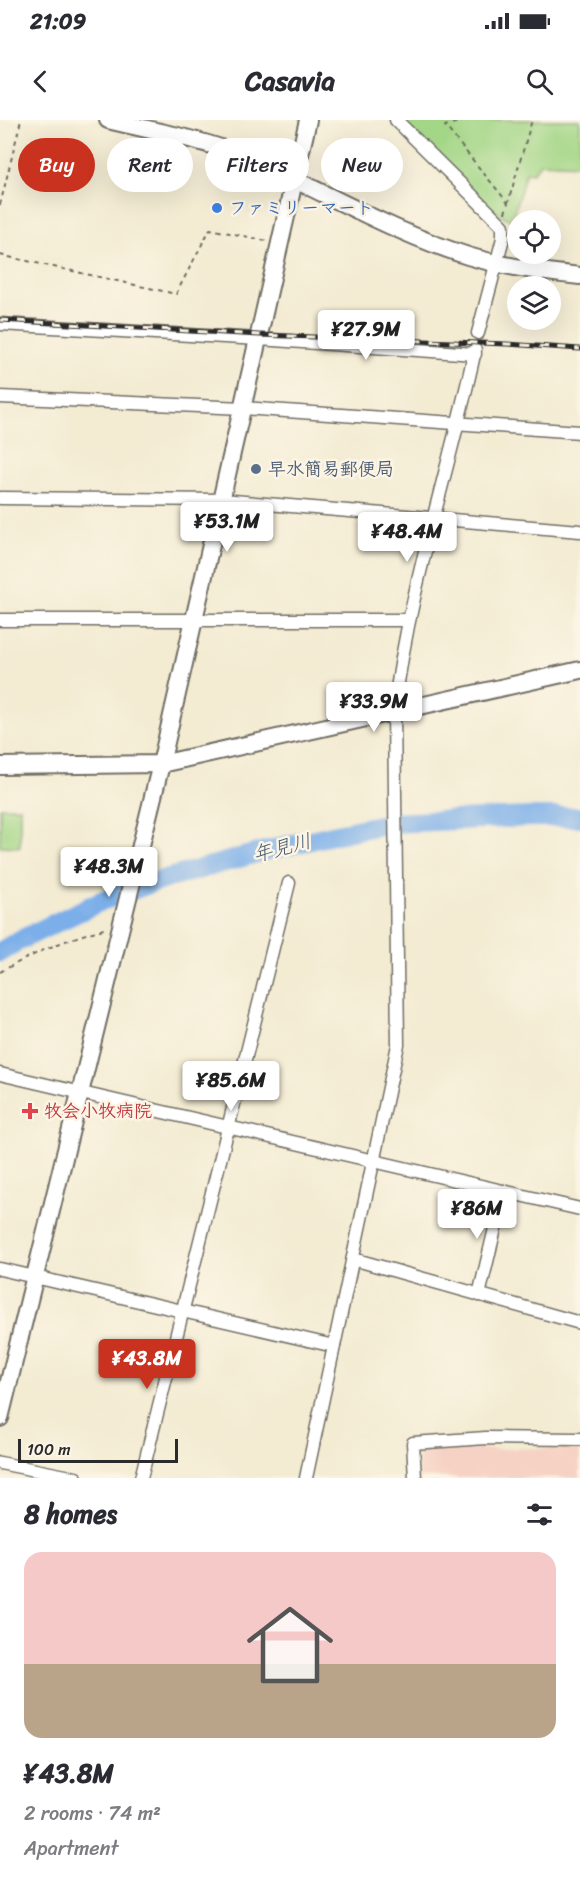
<!DOCTYPE html>
<html lang="en">
<head>
<meta charset="utf-8">
<style>
  body { margin:0; font-family:Sriracha,"Klee One",sans-serif; background:#f7f7f7; color:#2b2b33; height:100vh; display:flex; flex-direction:column; font-size:22px; white-space:nowrap }
  * { box-sizing:border-box; margin:0 }
  p { font-size:20px; color:#7c7c81 }
  .icon { flex:none; width:33px; height:33px; fill:none; stroke:currentColor; stroke-width:2; stroke-linecap:round; stroke-linejoin:round }
  .map { position:relative; height:1358px; overflow:hidden }
  .drawer { display:flex; flex-direction:column; background:#fff; flex:1 }
  .drawer>* { flex:none }
  .hud { position:absolute; left:18px; top:18px; width:544px; height:54px; display:flex; gap:12px }
  .buttons { position:absolute; left:507px; top:90px; display:grid; gap:12px }
  .buttons a { display:grid; place-items:center; width:54px; height:54px; border-radius:50%; background:#fff; box-shadow:0 6px 24px #0002; font-size:30px }
  .scale { position:absolute; left:18px; bottom:15px; width:160px; box-sizing:border-box; padding-left:6px; border:3px solid #2b2b2b; border-top:0; font-size:16px; line-height:21px; white-space:nowrap; color:#2b2b2b; -webkit-text-stroke:4px #fcf5e5; paint-order:stroke }
  .price { position:absolute; translate:-50% -51px; padding:0 14px; border-radius:6px; background:#fff; color:#222; font-size:20px; line-height:39px; filter:drop-shadow(0 2px 3px #0008) }
  .price::after { content:''; position:absolute; left:50%; top:36px; width:18px; height:14px; margin-left:-9px; background:inherit; clip-path:polygon(0 0,100% 0,50% 100%) }
  .price.current { background:#c8321e; color:#fff }
  ul { padding:0; list-style:none }
  li { display:grid; align-content:center; gap:12px; height:318px; padding:0 24px }
  li+li { border-top:2px solid #e1e1e2 }
  li span { display:grid; place-items:center; height:186px; border-radius:18px; color:#555 }
  li>.icon { margin-inline-start:auto }
  span .icon { width:108px; height:108px; fill:#fffc; stroke-width:1 }
  li b { font-size:26px }
  h2 { display:flex; justify-content:space-between; align-items:center; height:72px; padding:0 24px; font-size:26px }
  .tag { padding:0 21px; border-radius:27px; background:#fff; box-shadow:0 6px 24px #0002; font-size:21px; line-height:54px }
  .tag.current { background:#c8321e; color:#fff }
  .status { display:flex; justify-content:space-between; align-items:center; height:42px; padding:0 30px; background:#fff; direction:ltr }
  .status svg { height:16px; fill:currentColor }
  header { display:flex; justify-content:space-between; align-items:center; height:78px; padding:0 24px; background:#fff; font-size:27px; font-weight:700 }
  .map>svg:first-child { display:block }
  .built { fill:#f6d2c4 }
  .green { fill:#a3d686; stroke:#678058; stroke-width:1.5 }
  .lines { fill:none; stroke-linecap:round; stroke-linejoin:round }
  .river { stroke:#7bafe9; stroke-width:20 }
  .minor-casing { stroke:#716e65; stroke-width:15 }
  .tertiary-casing { stroke:#716e65; stroke-width:20 }
  .path { stroke:#716e65; stroke-width:2; stroke-dasharray:4.5 4.5; stroke-linecap:butt }
  .minor { stroke:#fff; stroke-width:12 }
  .tertiary { stroke:#fff; stroke-width:16 }
  .rail-casing { stroke:#2b2b2b; stroke-width:5 }
  .rail { stroke:#fcf5e5; stroke-width:3; stroke-dasharray:9; stroke-linecap:butt }
  .shop-dot { fill:#3f7fe0; stroke:#fcf5e5; stroke-width:2 }
  .service-dot { fill:#5c6f8a; stroke:#fcf5e5; stroke-width:2 }
  .health-dot { fill:#e0444e; stroke:#fcf5e5; stroke-width:2 }
  .labels { text-anchor:middle; dominant-baseline:central; stroke-width:5; stroke-linejoin:round; paint-order:stroke }
  .shop-label { font-size:18px; font-weight:bold; fill:#366cbe; stroke:#fcf5e5; text-anchor:start }
  .service-label { font-size:18px; font-weight:bold; fill:#4e5e75; stroke:#fcf5e5; text-anchor:start }
  .health-label { font-size:18px; font-weight:bold; fill:#be3a42; stroke:#fcf5e5; text-anchor:start }
  .water-label { font-size:20px; font-style:italic; fill:#47596e; stroke:#fcf5e5 }
</style>
</head>
<body>
<div class="status"><b>21:09</b><svg viewBox="0 0 49 12"><path d="M0 12V9h3v3zM5 12V6h3v6zM10 12V3h3v9zM15 12V0h3v12zM26 1h20v11H26zM47 4h2v5h-2z"/></svg></div>
<header><svg class="icon" aria-label="back" viewBox="0 0 24 24"><path d="M15 5l-7 7 7 7"/></svg>Casavia<svg class="icon" aria-label="search" viewBox="0 0 24 24"><circle cx="10" cy="10" r="6"/><path d="M15 15l6 6"/></svg></header>
<div class="map">
<svg width="580" height="1358" viewBox="0 0 580 1358">
  <rect width="100%" height="100%" fill="#fcf5e5"/>
  <filter id="ink" filterUnits="userSpaceOnUse"><feTurbulence type="fractalNoise" baseFrequency=".0167" numOctaves="2"/><feDisplacementMap in="SourceGraphic" scale="12" xChannelSelector="R" yChannelSelector="G"/><feConvolveMatrix kernelMatrix="1 2 1 2 8 2 1 2 1" color-interpolation-filters="sRGB"/></filter>
  <filter id="wash" filterUnits="userSpaceOnUse"><feTurbulence type="fractalNoise" baseFrequency=".008" numOctaves="4" result="noise"/><feDisplacementMap in="SourceGraphic" scale="24" xChannelSelector="R" yChannelSelector="G"/><feGaussianBlur stdDeviation="1.35" result="paint"/><feColorMatrix in="noise" values="0 0 0 0 0 0 0 0 0 0 0 0 0 0 0 0 0 1.4 0 .05"/><feComposite in="paint" operator="in"/></filter>
  <g filter="url(#wash)">
    <rect width="100%" height="100%" fill="#f3ebd2"/>
    <polygon class="built" points="580,1328 580,1358 419,1358 417,1330"/>
    <g class="green">
      <polygon points="400,0 580,0 580,45 540,43 533,53 526,52 515,89 510,100 497,93"/>
      <polygon points="0,687 20,687 20,727 0,726"/>
    </g>
    <g class="lines">
      <polyline class="river" points="0,832 18,821 101,781 151,763 264,731 332,715 389,703 529,697 580,697"/>
    </g>
  </g>
  <g filter="url(#ink)">
    <g class="lines">
      <g class="minor-casing">
        <g id="minor">
          <polyline points="396,0 503,106 503,118 478,213"/>
          <polyline points="0,204 259,219 475,234"/>
          <polyline points="0,277 243,288 580,312"/>
          <polyline points="0,378 222,380 580,411"/>
          <polyline points="0,500 408,500"/>
          <polyline points="0,954 580,1089"/>
          <polyline points="353,1139 580,1203"/>
          <polyline points="0,1149 334,1226"/>
          <polyline points="479,1175 504,1071"/>
          <polyline points="0,1343 76,1358"/>
          <polyline points="141,1358 289,763"/>
          <path d="M 306,1358 L 398,925 L 394,591 C 409,468 449,351 475,230"/>
          <polyline points="415,1358 413,1323 486,1318 580,1319"/>
        </g>
      </g>
      <g class="tertiary-casing">
        <g id="tertiary">
          <path d="M 108,0 C 152,11 198,18 240,35 C 317,67 388,111 468,136 C 504,147 543,152 580,156"/>
          <polyline points="0,646 161,644 580,550"/>
          <polyline points="0,1298 161,644 308,0"/>
        </g>
      </g>
      <g class="path">
        <polyline points="465,0 445,6 508,83"/>
        <polyline points="0,85 21,0"/>
        <polyline points="505,93 532,0"/>
        <polyline points="0,135 176,174 210,109 268,121"/>
        <path d="M 0,852 C 35,833 69,817 108,808"/>
      </g>
      <use href="#minor" class="minor"/>
      <use href="#tertiary" class="tertiary"/>
      <g class="rail-casing">
        <polyline id="rail" points="0,200 259,215 507,224 580,229"/>
      </g>
      <use href="#rail" class="rail"/>
    </g>
  </g>
  <circle class="shop-dot" cx="217" cy="88" r="6"/>
  <circle class="service-dot" cx="256" cy="349" r="6"/>
  <path class="health-dot" d="M27 982h6v6h6v6h-6v6h-6v-6h-6v-6h6z"/>
  <g class="labels">
    <g class="shop-label">
      <text x="229" y="88">ファミリーマート</text>
    </g>
    <g class="service-label">
      <text x="268" y="349">早水簡易郵便局</text>
    </g>
    <g class="health-label">
      <text x="44" y="991">牧会小牧病院</text>
    </g>
    <g class="water-label">
      <text transform="translate(282 728) rotate(-15)">年見川</text>
    </g>
  </g>
</svg>
<div class="buttons">
<a><svg class="icon" aria-label="locate" viewBox="0 0 24 24"><circle cx="12" cy="12" r="6"/><path d="M12 2v4M12 18v4M2 12h4M18 12h4"/></svg></a>
<a><svg class="icon" aria-label="layers" viewBox="0 0 24 24"><path d="M12 4l9 5-9 5-9-5zM3 14l9 5 9-5"/></svg></a>
</div>
<div class="scale">100 m</div>
<b class="price" style="left:366px;top:241px">¥27.9M</b>
<b class="price" style="left:227px;top:433px">¥53.1M</b>
<b class="price" style="left:407px;top:443px">¥48.4M</b>
<b class="price" style="left:374px;top:613px">¥33.9M</b>
<b class="price" style="left:109px;top:778px">¥48.3M</b>
<b class="price" style="left:231px;top:992px">¥85.6M</b>
<b class="price" style="left:477px;top:1120px">¥86M</b>
<b class="price current" style="left:147px;top:1270px">¥43.8M</b>
<div class="hud">
<a class="tag current">Buy</a>
<a class="tag">Rent</a>
<a class="tag">Filters</a>
<a class="tag">New</a>
</div>
</div>
<section class="drawer">
<h2>8 homes<svg class="icon" aria-label="filters" viewBox="0 0 24 24"><path d="M4 7h16M4 17h16"/><circle cx="9" cy="7" r="2"/><circle cx="15" cy="17" r="2"/></svg></h2>
<ul>
<li><span style="background:linear-gradient(#f6c9c9 60%,#b9a48a 0)"><svg class="icon" aria-label="home" viewBox="0 0 24 24"><path d="M3 11l9-7 9 7M6 9v11h12V9"/></svg></span><div><b>¥43.8M</b><p>2 rooms · 74 m²</p><p>Apartment</p></div></li>
</ul>
</section>
</body>
</html>
